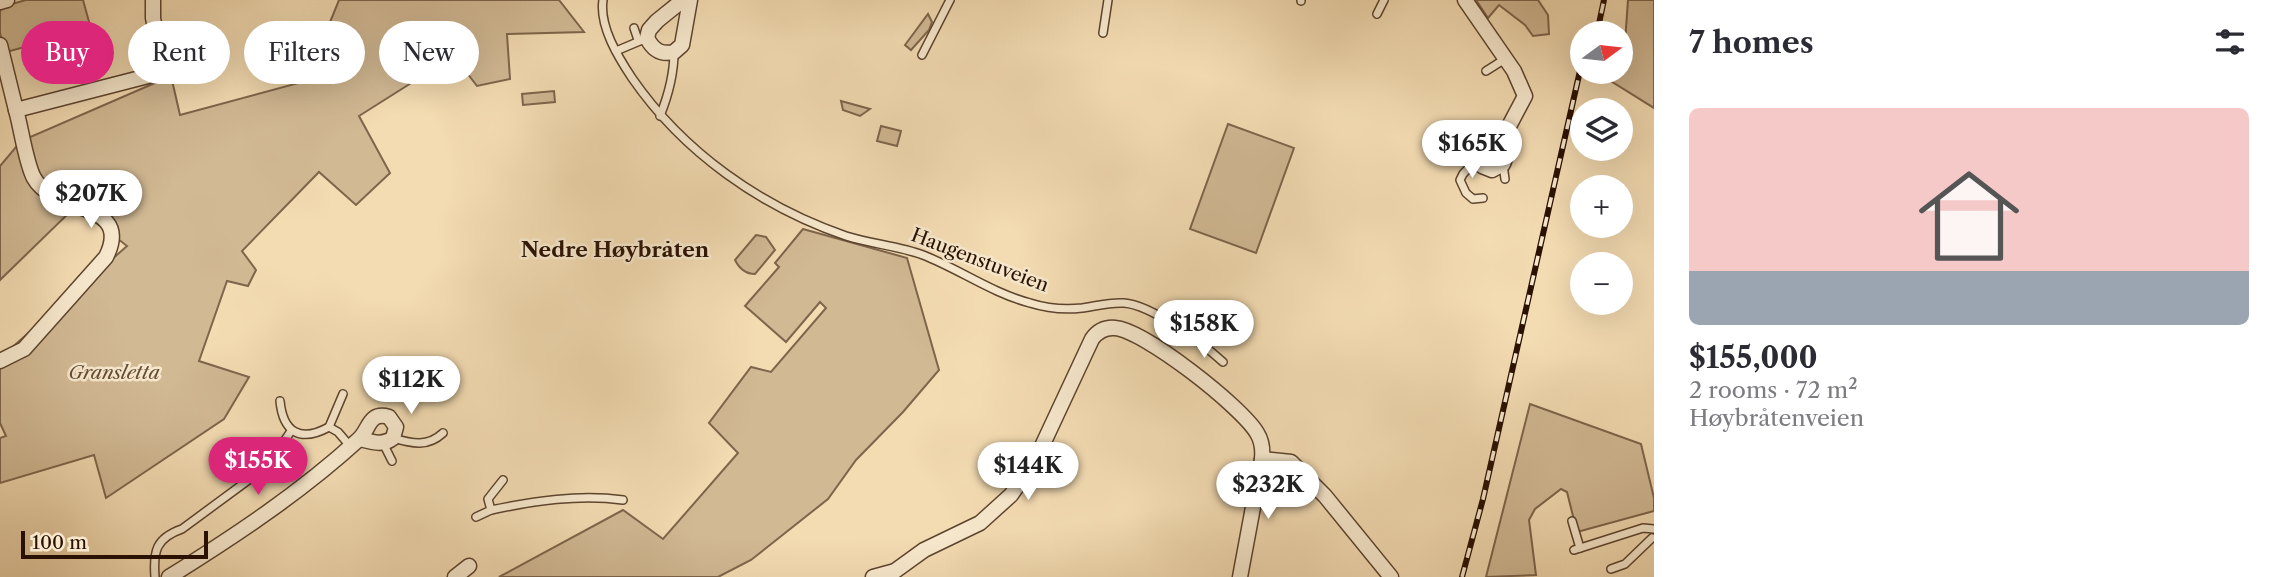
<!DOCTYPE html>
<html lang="en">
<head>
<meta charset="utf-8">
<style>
  body { margin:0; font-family:"Libre Caslon Text",serif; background:#f2f2f3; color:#2b2b33; height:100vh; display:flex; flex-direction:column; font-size:26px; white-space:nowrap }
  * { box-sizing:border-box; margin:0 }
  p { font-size:23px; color:#7c7c81 }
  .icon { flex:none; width:38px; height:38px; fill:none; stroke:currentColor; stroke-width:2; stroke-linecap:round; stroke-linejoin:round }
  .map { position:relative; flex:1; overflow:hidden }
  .details { display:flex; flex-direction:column; background:#fff; width:630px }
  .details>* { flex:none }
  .guide { position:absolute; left:21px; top:21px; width:665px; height:63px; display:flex; gap:14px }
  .needle { width:46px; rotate:75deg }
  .controls { position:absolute; left:1570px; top:21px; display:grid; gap:14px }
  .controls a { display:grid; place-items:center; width:63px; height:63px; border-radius:50%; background:#fff; box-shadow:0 7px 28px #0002; font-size:35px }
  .scale { position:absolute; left:21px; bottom:18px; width:187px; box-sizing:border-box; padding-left:7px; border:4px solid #2a1102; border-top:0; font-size:19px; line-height:24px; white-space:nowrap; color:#2a1102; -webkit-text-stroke:5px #f7e8cd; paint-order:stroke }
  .price { position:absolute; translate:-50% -60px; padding:0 16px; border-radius:24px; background:#fff; color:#222; font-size:23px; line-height:46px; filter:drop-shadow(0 2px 4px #0008) }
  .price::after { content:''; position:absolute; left:50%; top:42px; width:21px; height:16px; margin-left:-10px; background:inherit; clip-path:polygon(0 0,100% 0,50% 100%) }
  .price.active { background:#db2777; color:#fff }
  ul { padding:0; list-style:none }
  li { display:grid; align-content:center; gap:14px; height:371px; padding:0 35px }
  li span { display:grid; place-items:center; height:217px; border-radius:10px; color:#555 }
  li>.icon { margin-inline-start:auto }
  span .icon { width:126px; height:126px; fill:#fffc; stroke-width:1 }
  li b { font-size:30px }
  h2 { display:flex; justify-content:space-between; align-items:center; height:84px; padding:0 35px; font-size:30px }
  .chip { padding:0 24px; border-radius:32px; background:#fff; box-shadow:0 7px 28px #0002; font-size:24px; line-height:63px }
  .chip.active { background:#db2777; color:#fff }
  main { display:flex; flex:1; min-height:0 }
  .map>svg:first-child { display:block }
  .green { fill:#d1b994; stroke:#7e654b; stroke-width:2 }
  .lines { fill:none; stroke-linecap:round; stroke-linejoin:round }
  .service-casing { stroke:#5c442e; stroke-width:10 }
  .minor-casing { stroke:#5c442e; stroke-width:17 }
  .service { stroke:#f7e8cd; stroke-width:7 }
  .minor { stroke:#f7e8cd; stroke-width:14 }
  .rail-casing { stroke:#2a1102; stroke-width:6 }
  .rail { stroke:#f7e8cd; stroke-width:3.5; stroke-dasharray:10; stroke-linecap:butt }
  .labels { text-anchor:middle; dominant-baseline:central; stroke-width:5; stroke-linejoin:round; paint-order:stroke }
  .street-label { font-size:19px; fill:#2a1102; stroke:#f7e8cd }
  .park-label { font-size:19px; font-style:italic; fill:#644c35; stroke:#f7e8cd }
  .neighbourhood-label { font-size:21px; font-weight:bold; fill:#2a1102; stroke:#f7e8cd }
</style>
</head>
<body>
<main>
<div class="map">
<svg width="1654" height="577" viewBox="0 0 1654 577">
  <rect width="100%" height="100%" fill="#f3dbb2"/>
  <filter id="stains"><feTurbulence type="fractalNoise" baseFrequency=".00286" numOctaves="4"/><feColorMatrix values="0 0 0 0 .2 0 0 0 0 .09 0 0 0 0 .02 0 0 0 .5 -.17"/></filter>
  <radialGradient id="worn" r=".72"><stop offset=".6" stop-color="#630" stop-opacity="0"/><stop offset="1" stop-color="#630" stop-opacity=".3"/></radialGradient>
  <g class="green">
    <polygon points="26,0 83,0 91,29 10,51 4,49 0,33 0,11 5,6"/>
    <polygon points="339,0 559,0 584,32 507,34 510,79 477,86 454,56 359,116 390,173 356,205 319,172 242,251 256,270 248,286 227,281 199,361 249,377 224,419 106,498 94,455 0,483 0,438 6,436 0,423 0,358 127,246 76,206 0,280 0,166 21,141 171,76 180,115 306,81"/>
    <polygon points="1476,0 1538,0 1548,15 1549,34 1533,36 1525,25 1499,5 1488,18"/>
    <polygon points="1628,0 1654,0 1654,108 1609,80 1613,72 1620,72 1621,52 1625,42"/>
    <polygon points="928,14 932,22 929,30 911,50 905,45"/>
    <polygon points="554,91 555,102 523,105 522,94"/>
    <polygon points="841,101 870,109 860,116 843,110"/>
    <polygon points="1228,124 1294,148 1256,253 1190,229"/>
    <polygon points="881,126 901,131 897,146 877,141"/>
    <polygon points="803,229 907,258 939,370 903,412 856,460 828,499 751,560 718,577 499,577 623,510 663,539 738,453 709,423 751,367 771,372 826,308 820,302 786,342 745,306 779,267 775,263"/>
    <path d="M 756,235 L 766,237 L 775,250 L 755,274 C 746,274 739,268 735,260 Z"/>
    <polygon points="1530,404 1641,444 1654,498 1654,511 1577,532 1567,492 1561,489 1535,509 1529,520 1536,575 1486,577"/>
  </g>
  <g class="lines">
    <g class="service-casing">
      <g id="service">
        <path d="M 603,0 C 599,26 618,57 632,78 C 683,152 761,207 846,236 C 871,244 899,246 923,255 C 959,269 992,293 1030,303 C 1046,308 1065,310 1082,308 C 1096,306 1110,302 1124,303 C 1152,305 1202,343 1223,362"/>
        <polyline points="1301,1 1301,0"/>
        <polyline points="1377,14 1384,0"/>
        <polyline points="634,28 638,40"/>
        <polyline points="1103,33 1108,0"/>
        <polyline points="616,51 647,38"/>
        <polyline points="922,55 950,0"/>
        <polyline points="1486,71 1505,59"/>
        <path d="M 660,116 C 668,96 674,74 674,52"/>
        <polyline points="1477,159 1463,174 1460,180 1466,193 1473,199 1483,198"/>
        <polyline points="1503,165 1505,179"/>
        <path d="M 280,401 C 283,432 300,443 329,427 L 343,394"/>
        <polyline points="329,427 338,432 350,446"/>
        <path d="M 393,438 C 413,444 428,447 443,433"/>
        <polyline points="383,443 392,461"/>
        <path d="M 491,510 C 534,501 579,494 623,500"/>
        <polyline points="476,517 491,510 488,499 503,480"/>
        <polyline points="1572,521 1580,548"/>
        <polyline points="1574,550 1643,528 1654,529"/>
        <polyline points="1611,569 1625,564 1652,538"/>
        <path d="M 155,577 C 153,551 156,538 182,529 L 281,456 L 283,443 L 291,431"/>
      </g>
    </g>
    <g class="minor-casing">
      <g id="minor">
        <path d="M 683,0 L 657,21 L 649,30 L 647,38 C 653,50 661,55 674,52 L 682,45 L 690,0"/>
        <polyline points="1465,0 1514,71 1525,96 1507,130 1510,145 1503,164 1492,170 1482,166 1475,153 1479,142 1496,132 1507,130"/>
        <polyline points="0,2 7,0"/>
        <polyline points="0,45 16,110 148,76 156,73 162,66 153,18 153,0"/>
        <path d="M 0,361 L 24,349 L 106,257 C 134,201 54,214 34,178 C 26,164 21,127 16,110"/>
        <polyline points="1262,459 1291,462 1325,496 1391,577"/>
        <path d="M 169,577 C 235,536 301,492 358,440 C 370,430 368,411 389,417 L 396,427 L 393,438 C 383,446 372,442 360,439"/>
        <polyline points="455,577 469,566"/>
        <path d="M 873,577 L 895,571 L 924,550 L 980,523 L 1011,495 L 1036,459 L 1092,339 C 1097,332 1104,327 1115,328 C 1144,330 1242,407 1257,433 C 1262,441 1263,449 1262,459 L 1240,577"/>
      </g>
    </g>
    <use href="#service" class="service"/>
    <use href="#minor" class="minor"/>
    <g class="rail-casing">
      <g id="rail">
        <polyline points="1597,33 1604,0"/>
        <polyline points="1462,577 1483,499 1582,62"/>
      </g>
    </g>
    <use href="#rail" class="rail"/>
  </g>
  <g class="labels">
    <g class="street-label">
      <text transform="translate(980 260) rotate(21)">Haugenstuveien</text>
    </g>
    <g class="park-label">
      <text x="114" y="372">Gransletta</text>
    </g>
    <g class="neighbourhood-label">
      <text x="615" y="249">Nedre Høybråten</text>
    </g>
  </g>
  <rect width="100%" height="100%" filter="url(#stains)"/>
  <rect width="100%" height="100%" fill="url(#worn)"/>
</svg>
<div class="controls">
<a><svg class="needle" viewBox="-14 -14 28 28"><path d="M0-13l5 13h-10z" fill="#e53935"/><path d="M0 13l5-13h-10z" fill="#7c7c81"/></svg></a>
<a><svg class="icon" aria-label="layers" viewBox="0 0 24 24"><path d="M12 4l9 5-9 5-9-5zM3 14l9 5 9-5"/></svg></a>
<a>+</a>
<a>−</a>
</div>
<div class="scale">100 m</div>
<b class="price" style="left:1472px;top:180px">$165K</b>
<b class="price" style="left:91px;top:230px">$207K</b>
<b class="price" style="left:1204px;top:360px">$158K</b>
<b class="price" style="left:411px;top:416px">$112K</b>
<b class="price active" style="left:258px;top:497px">$155K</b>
<b class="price" style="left:1028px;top:502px">$144K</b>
<b class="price" style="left:1268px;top:521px">$232K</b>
<div class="guide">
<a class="chip active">Buy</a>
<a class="chip">Rent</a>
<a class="chip">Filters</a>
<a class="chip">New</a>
</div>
</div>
<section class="details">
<h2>7 homes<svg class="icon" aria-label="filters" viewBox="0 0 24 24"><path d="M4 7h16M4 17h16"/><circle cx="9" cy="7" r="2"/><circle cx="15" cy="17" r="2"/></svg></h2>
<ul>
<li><span style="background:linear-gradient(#f6c9c9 75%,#9aa5b1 0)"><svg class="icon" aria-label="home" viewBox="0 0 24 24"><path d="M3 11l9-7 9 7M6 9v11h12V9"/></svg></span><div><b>$155,000</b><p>2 rooms · 72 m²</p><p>Høybråtenveien</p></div></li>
</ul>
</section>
</main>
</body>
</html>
